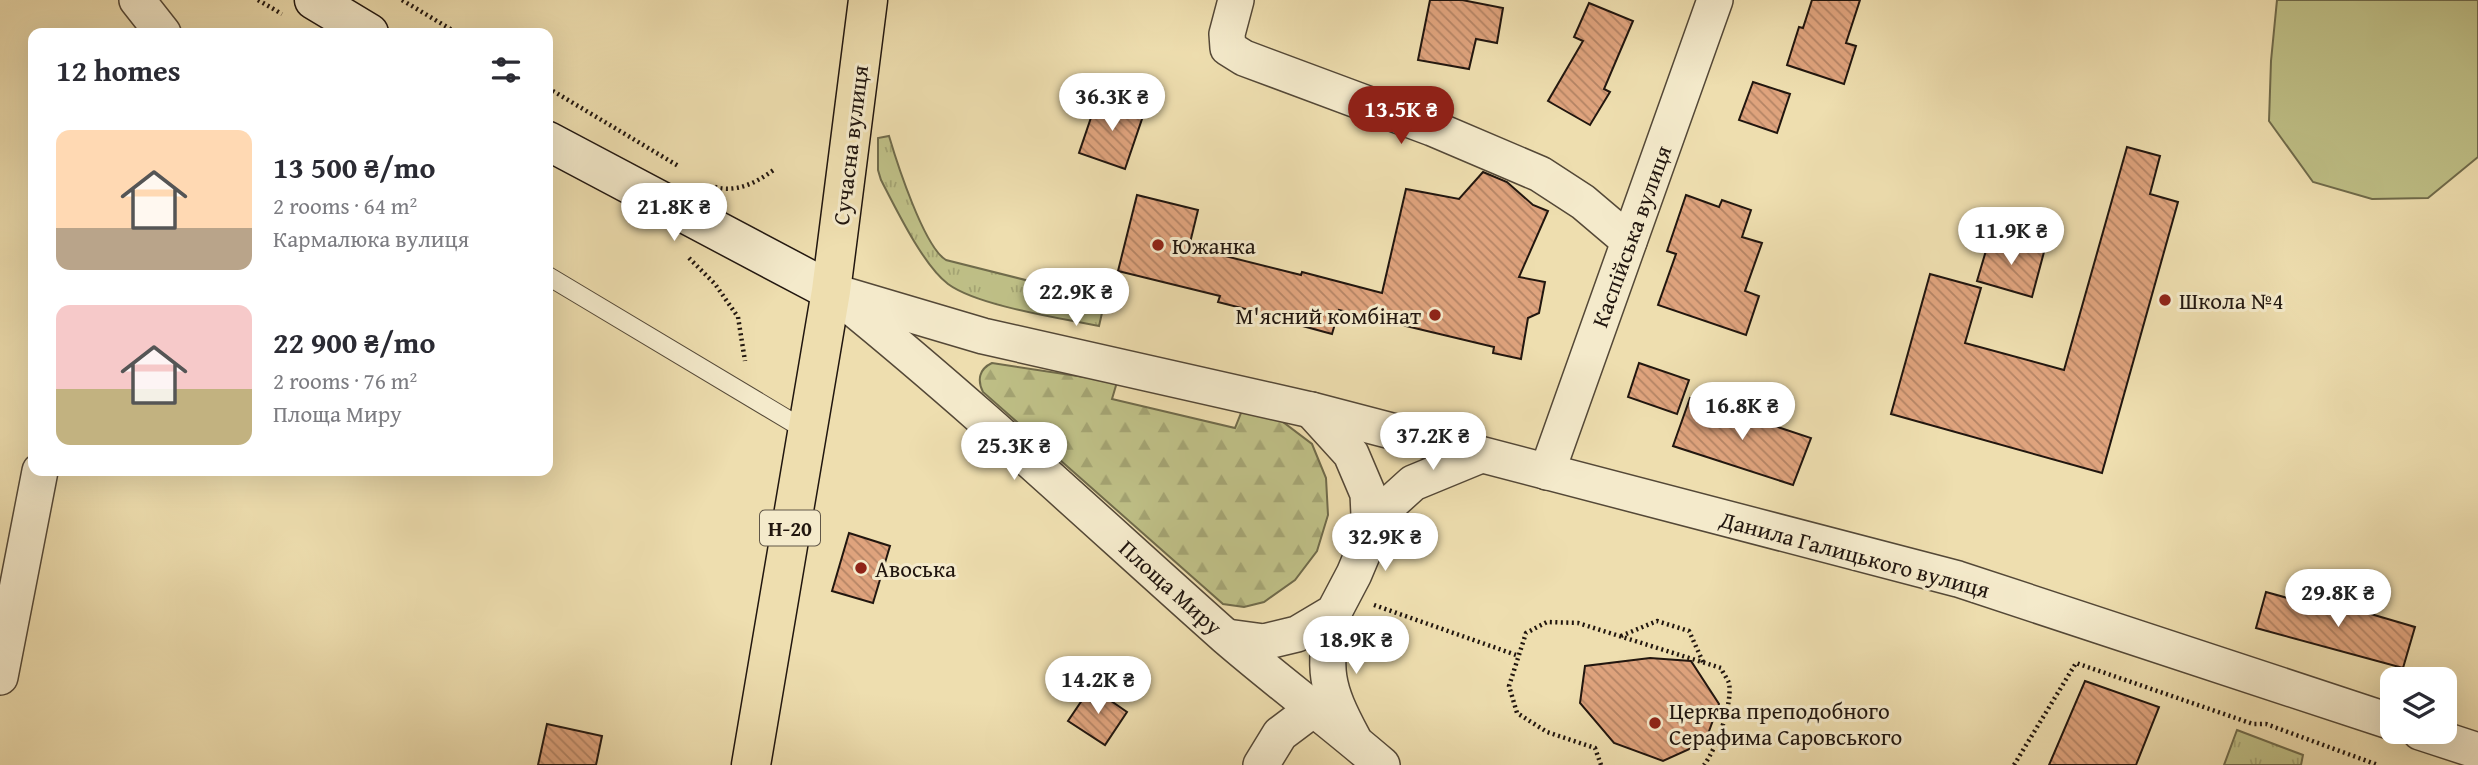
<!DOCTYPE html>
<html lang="en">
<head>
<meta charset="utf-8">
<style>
  body { margin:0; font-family:"Gentium Book Plus",serif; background:#f2f2f3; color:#2b2b33; height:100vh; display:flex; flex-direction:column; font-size:26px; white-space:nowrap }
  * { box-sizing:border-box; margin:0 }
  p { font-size:23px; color:#7c7c81 }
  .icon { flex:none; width:38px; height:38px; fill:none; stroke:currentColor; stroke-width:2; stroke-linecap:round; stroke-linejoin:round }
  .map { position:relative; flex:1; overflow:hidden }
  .sheet { position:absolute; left:28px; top:28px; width:525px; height:448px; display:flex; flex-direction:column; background:#fff; border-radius:14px; box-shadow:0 7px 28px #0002 }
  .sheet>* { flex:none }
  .fabs { position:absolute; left:2380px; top:667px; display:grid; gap:14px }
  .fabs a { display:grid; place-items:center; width:77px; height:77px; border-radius:14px; background:#fff; box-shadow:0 7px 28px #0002; font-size:35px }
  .price { position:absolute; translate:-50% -60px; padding:0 16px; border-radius:24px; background:#fff; color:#222; font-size:23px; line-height:46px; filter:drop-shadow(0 2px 4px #0008) }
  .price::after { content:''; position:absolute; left:50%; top:42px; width:21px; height:16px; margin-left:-10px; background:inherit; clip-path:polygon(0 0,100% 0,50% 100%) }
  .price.active { background:#8f2418; color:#fff }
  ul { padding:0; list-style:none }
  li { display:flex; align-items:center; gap:21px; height:175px; padding:0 28px }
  li span { display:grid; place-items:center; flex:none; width:196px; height:140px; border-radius:14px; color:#555 }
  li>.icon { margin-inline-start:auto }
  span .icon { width:84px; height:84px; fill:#fffc; stroke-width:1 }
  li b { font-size:30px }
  h2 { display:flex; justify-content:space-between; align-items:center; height:84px; padding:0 28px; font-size:30px }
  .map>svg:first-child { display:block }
  .grass { fill:url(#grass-tufts); stroke:#706b4b; stroke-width:2 }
  .forest { fill:url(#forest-firs); stroke:#706b4b; stroke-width:2 }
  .pitch { fill:#bfc087; stroke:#706b4b; stroke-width:2 }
  .building { fill:url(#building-back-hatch); stroke:#21160f; stroke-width:2 }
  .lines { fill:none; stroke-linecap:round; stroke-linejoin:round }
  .lane-casing { stroke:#544837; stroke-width:20 }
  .street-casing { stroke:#544837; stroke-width:38 }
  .secondary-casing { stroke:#21160f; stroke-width:41 }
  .primary-casing { stroke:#21160f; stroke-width:41 }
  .path { stroke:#21160f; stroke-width:4.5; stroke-dasharray:2 3.5; stroke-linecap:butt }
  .lane { stroke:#f4eacb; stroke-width:18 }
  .street { stroke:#f4eacb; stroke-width:35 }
  .secondary { stroke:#f4eacb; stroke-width:38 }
  .primary { stroke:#eedeaf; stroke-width:38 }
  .poi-dot { fill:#8f2418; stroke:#f4eacb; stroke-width:2.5 }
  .labels { text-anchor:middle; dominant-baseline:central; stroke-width:6; stroke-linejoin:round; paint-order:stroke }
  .shield { fill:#f4eacb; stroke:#605647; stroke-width:2 }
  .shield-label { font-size:21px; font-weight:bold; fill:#21160f }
  .street-label { font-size:23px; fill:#21160f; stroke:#f4eacb }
  .poi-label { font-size:23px; fill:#21160f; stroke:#f4eacb; text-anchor:start }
</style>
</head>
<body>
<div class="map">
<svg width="2478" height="765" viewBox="0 0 2478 765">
  <defs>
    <pattern id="grass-tufts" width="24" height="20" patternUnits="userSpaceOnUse" patternTransform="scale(1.75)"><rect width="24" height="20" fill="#bfc087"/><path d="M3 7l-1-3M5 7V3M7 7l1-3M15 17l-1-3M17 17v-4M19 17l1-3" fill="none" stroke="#a4a473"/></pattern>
    <pattern id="forest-firs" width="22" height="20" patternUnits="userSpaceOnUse" patternTransform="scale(1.75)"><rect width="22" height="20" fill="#bfc087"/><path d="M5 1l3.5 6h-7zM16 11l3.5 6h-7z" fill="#a4a473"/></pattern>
    <pattern id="building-back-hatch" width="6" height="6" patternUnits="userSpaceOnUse" patternTransform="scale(1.75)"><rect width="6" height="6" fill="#dfa37d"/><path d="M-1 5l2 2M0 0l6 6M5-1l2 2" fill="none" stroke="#b48465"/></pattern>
  </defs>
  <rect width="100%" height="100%" fill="#eedeaf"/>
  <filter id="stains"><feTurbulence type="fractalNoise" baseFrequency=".00286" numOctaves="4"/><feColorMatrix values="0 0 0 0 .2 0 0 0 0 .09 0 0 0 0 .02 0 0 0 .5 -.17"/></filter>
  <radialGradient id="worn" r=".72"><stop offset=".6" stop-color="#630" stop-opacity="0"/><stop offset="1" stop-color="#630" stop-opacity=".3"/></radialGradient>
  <g class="grass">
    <path d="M 889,136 C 897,163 924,247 946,260 L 1105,300 L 1099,326 C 1060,318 978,306 948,284 C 923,265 896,209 881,180 L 878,170 L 878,138 Z"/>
    <polygon points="2237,730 2303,755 2301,765 2224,765"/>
  </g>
  <path class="forest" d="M 992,363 L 1117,382 L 1112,399 L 1235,428 L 1243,408 L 1275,416 L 1312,444 L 1326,478 L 1328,515 L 1317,551 L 1295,580 L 1264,602 L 1244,607 L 1223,604 L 983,392 C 977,380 979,369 992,363 Z"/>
  <polygon class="pitch" points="2277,0 2478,0 2478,157 2428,198 2372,199 2313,182 2269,121 2271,61"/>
  <g class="building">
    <polygon points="1430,0 1462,0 1503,8 1497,43 1476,39 1469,69 1418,60"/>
    <polygon points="1812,0 1860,0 1846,43 1856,46 1844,84 1787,65 1799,27 1803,28"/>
    <polygon points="1589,3 1633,21 1604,89 1610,92 1590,125 1548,101 1583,41 1574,37"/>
    <polygon points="1753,82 1790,94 1777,133 1739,120"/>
    <polygon points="1098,97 1144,113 1125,169 1079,153"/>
    <polygon points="2127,147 2160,156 2150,194 2178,202 2102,473 1891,414 1930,274 1981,288 1965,343 2064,370"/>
    <polygon points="1483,172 1507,182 1533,205 1548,211 1519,277 1545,282 1539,313 1528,318 1521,359 1493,353 1494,347 1339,310 1332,334 1288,322 1289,320 1218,302 1220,296 1118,271 1137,195 1198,210 1189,247 1301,275 1302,272 1382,293 1406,189 1459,199"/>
    <polygon points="1686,195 1719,207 1722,200 1751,210 1742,237 1762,243 1745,291 1759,296 1746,335 1658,305 1676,254 1667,251"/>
    <polygon points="1990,237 2044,252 2032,297 1977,281"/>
    <polygon points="1639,363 1689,380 1677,414 1628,397"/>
    <polygon points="1690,398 1811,438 1793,485 1673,446"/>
    <polygon points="849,533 890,546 873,603 832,591"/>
    <polygon points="2266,592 2345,614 2347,607 2415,627 2403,668 2256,628"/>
    <polygon points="1650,658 1691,661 1719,704 1705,742 1663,761 1614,743 1580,703 1585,666"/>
    <polygon points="2085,681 2159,707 2136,765 2049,765"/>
    <polygon points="1091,687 1127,712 1105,745 1068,721"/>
    <polygon points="547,724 602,736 596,765 538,765"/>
  </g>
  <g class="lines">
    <g class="lane-casing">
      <polyline id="lane" points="548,276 807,431"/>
    </g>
    <g class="street-casing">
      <g id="street">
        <polyline points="137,0 163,33"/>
        <polyline points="1236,0 1227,34 1228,48 1244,58 1432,128 1540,174 1583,202 1629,241"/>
        <polyline points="831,291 983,336 1311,410 1958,579 2392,722"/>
        <path d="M 844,301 C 976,408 1099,524 1226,637 C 1277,681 1331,721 1382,765"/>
        <polyline points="1547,472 1715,0"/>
        <polyline points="1370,536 1392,502 1413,483 1481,455"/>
        <path d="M 1334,612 C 1323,671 1325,686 1353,738"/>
        <polyline points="1227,637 1264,642 1297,634 1334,612 1354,574 1370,536 1368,494 1351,454 1311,410"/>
        <polyline points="0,677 40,471"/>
        <polyline points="2420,732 2478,751"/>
        <polyline points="1261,765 1280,734 1312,710"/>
      </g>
    </g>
    <g class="secondary-casing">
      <g id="secondary">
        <polyline points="314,0 369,33"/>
        <polyline points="548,141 831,291"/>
      </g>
    </g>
    <g class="primary-casing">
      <polyline id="primary" points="751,765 831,291 868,0"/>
    </g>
    <g class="path">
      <polyline points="258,0 282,14"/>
      <polyline points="402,0 457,33"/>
      <polyline points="548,88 680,167"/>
      <path d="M 715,187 C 738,193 757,182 775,169"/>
      <polyline points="689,258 715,284 738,317 745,361"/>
      <polyline points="1374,605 1519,656"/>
      <polyline points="1621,636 1657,621 1689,631 1703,662"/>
      <path d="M 1601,765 L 1595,748 L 1547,732 L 1517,713 L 1509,686 L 1526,633 L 1547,622 L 1578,623 L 1721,668 C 1723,673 1727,678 1729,683 C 1733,704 1716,749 1704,765"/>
      <polyline points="2014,765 2076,663 2253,724 2266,724 2378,765"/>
    </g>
    <use href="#lane" class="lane"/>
    <use href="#street" class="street"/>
    <use href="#secondary" class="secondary"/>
    <use href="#primary" class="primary"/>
  </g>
  <g class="poi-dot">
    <circle cx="1158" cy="245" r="7"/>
    <circle cx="2165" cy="300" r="7"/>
    <circle cx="1435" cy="315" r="7"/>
    <circle cx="861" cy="568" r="7"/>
    <circle cx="1655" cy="723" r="7"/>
  </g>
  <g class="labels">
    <rect class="shield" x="760" y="510.5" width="60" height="35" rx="5"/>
    <g class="shield-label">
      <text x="790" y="528">Н-20</text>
    </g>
    <g class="street-label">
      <text transform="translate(850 145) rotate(-83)">Сучасна вулиця</text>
      <text transform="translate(1631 236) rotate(-70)">Каспійська вулиця</text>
      <text transform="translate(1855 554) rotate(15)">Данила Галицького вулиця</text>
      <text transform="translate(1171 587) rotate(42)">Площа Миру</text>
    </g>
    <g class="poi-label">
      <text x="1172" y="245">Южанка</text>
      <text x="2179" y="300">Школа №4</text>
      <text x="1421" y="315" text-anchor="end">М'ясний комбінат</text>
      <text x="875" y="568">Авоська</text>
      <text x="1669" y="710">Церква преподобного<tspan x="1669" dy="26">Серафима Саровського</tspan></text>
    </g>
  </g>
  <rect width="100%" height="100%" filter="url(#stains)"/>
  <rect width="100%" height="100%" fill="url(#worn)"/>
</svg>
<div class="fabs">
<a><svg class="icon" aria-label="layers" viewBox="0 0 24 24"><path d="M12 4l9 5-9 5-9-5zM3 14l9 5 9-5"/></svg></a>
</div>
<b class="price" style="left:1112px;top:133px">36.3K ₴</b>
<b class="price active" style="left:1401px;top:146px">13.5K ₴</b>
<b class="price" style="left:674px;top:243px">21.8K ₴</b>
<b class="price" style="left:2011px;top:267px">11.9K ₴</b>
<b class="price" style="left:1076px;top:328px">22.9K ₴</b>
<b class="price" style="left:1742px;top:442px">16.8K ₴</b>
<b class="price" style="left:1433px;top:472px">37.2K ₴</b>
<b class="price" style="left:1014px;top:482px">25.3K ₴</b>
<b class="price" style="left:1385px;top:573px">32.9K ₴</b>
<b class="price" style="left:2338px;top:629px">29.8K ₴</b>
<b class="price" style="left:1356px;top:676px">18.9K ₴</b>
<b class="price" style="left:1098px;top:716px">14.2K ₴</b>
<section class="sheet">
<h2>12 homes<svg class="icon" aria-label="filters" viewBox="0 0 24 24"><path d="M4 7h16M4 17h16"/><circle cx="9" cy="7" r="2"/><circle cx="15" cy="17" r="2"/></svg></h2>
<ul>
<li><span style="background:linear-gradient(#ffd9b3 70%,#b9a48a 0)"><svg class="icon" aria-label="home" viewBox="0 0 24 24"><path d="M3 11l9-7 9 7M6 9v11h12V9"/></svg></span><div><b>13 500 ₴/mo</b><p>2 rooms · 64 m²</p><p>Кармалюка вулиця</p></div></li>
<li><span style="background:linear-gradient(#f6c9c9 60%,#c2b280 0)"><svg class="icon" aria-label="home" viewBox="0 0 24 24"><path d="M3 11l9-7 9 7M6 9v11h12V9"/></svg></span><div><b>22 900 ₴/mo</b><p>2 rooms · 76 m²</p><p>Площа Миру</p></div></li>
</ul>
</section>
</div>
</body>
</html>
